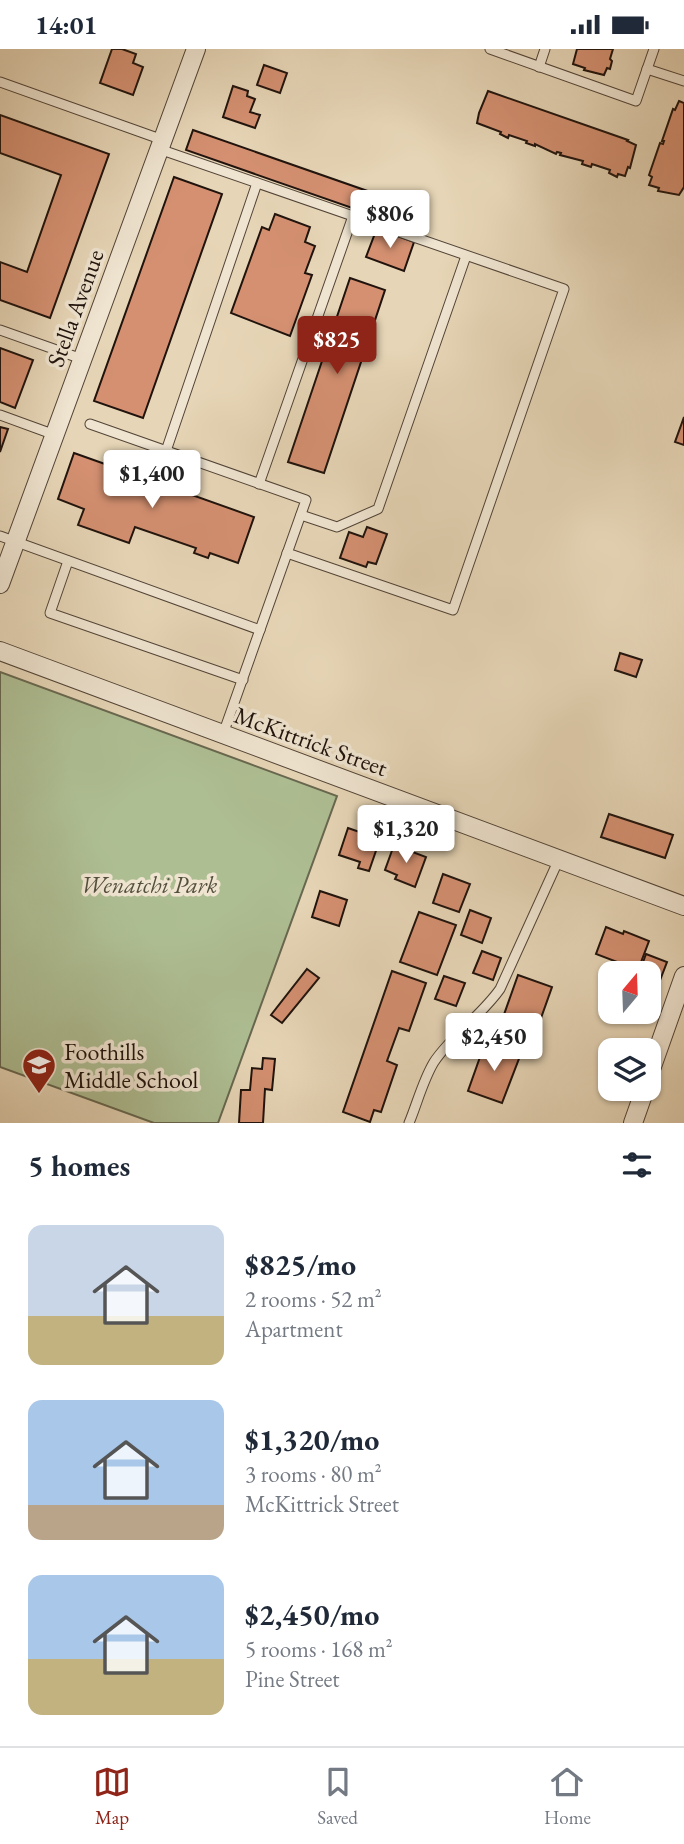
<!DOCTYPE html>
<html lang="en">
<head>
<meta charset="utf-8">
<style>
  body { margin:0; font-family:"EB Garamond",serif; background:#f6f6f7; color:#1f2937; height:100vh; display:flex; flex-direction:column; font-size:26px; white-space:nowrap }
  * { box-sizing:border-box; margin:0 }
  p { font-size:23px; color:#747a83 }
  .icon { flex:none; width:38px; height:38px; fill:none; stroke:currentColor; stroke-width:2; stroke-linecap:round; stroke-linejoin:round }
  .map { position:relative; height:1074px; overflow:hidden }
  .drawer { display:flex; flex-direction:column; background:#fff; flex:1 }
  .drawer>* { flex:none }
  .needle { width:46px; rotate:19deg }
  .controls { position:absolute; left:598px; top:912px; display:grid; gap:14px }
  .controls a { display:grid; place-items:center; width:63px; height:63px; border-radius:14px; background:#fff; box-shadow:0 2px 5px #0004; font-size:35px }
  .price { position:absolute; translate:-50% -60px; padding:0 16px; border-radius:7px; background:#fff; color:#222; font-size:23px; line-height:46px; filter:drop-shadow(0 2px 4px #0008) }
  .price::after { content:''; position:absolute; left:50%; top:42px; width:21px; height:16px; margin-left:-10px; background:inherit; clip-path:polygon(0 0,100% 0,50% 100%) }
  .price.on { background:#8f2418; color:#fff }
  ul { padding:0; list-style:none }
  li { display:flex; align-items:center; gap:21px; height:175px; padding:0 28px }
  li span { display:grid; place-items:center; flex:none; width:196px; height:140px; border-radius:14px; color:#555 }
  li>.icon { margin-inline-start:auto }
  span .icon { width:84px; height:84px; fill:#fffc; stroke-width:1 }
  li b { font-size:30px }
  h2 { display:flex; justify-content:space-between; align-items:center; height:84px; padding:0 28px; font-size:30px }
  .status { display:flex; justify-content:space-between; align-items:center; height:49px; padding:0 35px; background:#fff; direction:ltr }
  .status svg { height:19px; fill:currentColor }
  .tabs { display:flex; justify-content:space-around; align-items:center; height:98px; border-top:2px solid #e0e1e3; background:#fff; font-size:19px; color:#747a83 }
  .tabs a { display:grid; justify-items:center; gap:4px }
  .tabs .on { color:#8f2418 }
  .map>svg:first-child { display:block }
  .green { fill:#aebe93; stroke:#676850; stroke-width:2 }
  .building { fill:#d49071; stroke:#20130d; stroke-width:2 }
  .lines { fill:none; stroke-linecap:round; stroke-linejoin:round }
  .lane-casing { stroke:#524437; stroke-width:11 }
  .street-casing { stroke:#524437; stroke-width:20 }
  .lane { stroke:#efe4d0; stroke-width:9 }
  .street { stroke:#efe4d0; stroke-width:18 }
  .labels { text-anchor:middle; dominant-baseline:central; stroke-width:7; stroke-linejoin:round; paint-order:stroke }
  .street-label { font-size:24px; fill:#20130d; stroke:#efe4d0 }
  .park-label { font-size:24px; font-style:italic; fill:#524f3c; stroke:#efe4d0 }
  .poi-label { font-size:24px; fill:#20130d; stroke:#efe4d0; text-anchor:start }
</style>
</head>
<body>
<div class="status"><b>14:01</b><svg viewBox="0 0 49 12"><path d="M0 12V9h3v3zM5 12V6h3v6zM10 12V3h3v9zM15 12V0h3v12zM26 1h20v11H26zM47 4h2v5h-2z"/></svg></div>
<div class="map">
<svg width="684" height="1074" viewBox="0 0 684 1074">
  <rect width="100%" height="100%" fill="#e6d5b6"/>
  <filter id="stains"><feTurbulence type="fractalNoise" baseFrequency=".00286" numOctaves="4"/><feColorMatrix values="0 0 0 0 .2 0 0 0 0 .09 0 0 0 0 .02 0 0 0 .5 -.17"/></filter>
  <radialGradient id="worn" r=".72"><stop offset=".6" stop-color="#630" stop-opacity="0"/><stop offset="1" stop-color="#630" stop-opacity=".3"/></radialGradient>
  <polygon class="green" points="0,623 337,747 218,1074 154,1074 0,1018"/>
  <g class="building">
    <polygon points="112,0 122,0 136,5 133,14 143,18 133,46 100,34"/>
    <polygon points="577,0 613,0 610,10 612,12 610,20 607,19 604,26 584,21 585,19 573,15"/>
    <polygon points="264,16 287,24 280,44 257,36"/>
    <polygon points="233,37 248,42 247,47 255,50 250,63 260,66 255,79 223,68"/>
    <polygon points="488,42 628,91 627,92 636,96 630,119 628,118 625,127 618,125 617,128 609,124 610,121 592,115 591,118 582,115 583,112 560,106 561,104 557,103 556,105 535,95 535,97 526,94 527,92 509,86 508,89 500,85 501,83 477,74 479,64"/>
    <polygon points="679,52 684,54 684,138 679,146 658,142 659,139 649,136 652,128 649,126 660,94 663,95 664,92 662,92 673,60 675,61"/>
    <polygon points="0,66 109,105 50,269 0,251 0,213 27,223 61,126 0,104"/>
    <polygon points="193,81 419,160 417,167 405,162 401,176 186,101"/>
    <polygon points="174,128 222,145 143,369 94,352"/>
    <polygon points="275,165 310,178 305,193 315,197 305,224 312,226 290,287 231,264 262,178 269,181"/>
    <polygon points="377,179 414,193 404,222 366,208"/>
    <polygon points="350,229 385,241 324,424 288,413"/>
    <polygon points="0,299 33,311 15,359 0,353"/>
    <polygon points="684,368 684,396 675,393"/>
    <polygon points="0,378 8,380 0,403"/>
    <polygon points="74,404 254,468 238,514 210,504 208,509 194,504 196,499 135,478 129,494 78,476 84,460 58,450"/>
    <polygon points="367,478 387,485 376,515 368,513 366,518 340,509 349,483 363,488"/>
    <polygon points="620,604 642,611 636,628 615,621"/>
    <polygon points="609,765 673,786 665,809 601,788"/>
    <polygon points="348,779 380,790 369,822 358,819 360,813 339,806"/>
    <polygon points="394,796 426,808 415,838 395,830 397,826 385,821"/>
    <polygon points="443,825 470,835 459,863 433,854"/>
    <polygon points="320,842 347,851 339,877 312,868"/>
    <polygon points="470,861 491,869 482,894 461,886"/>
    <polygon points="419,863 456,876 437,926 400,913"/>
    <polygon points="606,878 623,885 624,882 649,892 638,921 596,905"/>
    <polygon points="482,902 501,909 493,931 473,924"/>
    <polygon points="646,905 667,913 652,952 649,951 649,924 639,924"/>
    <polygon points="307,920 319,929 282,974 271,966"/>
    <polygon points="392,922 426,934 409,982 399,979 387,1012 397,1016 381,1063 374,1061 370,1073 343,1063"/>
    <polygon points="518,926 552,938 535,986 501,974"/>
    <polygon points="444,927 465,934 456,957 435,950"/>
    <polygon points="485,994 520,1007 502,1054 468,1042"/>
    <polygon points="263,1009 275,1010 272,1041 265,1040 263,1074 239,1074 241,1041 250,1041 252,1019 262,1020"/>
  </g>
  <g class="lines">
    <g class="lane-casing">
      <g id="lane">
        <polyline points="490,0 636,52 654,0"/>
        <polyline points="539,18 545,0"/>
        <polyline points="647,20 684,32"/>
        <polyline points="0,33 163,91"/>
        <polyline points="159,100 564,240 453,561 287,504"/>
        <polyline points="0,281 82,310"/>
        <polyline points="0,366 55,386"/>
        <polyline points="90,375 306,451 223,685"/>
        <polyline points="166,402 257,134"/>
        <polyline points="259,435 353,167"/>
        <polyline points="301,466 337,478 378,460 466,207"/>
        <polyline points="0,487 260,581"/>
        <polyline points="68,512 50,564 243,631"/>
        <path d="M 409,1074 C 417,1055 423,1031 434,1013 C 452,986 481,967 500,940 L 559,810"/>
      </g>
    </g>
    <g class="street-casing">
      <g id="street">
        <polyline points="0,535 196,0"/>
        <polyline points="0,602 684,857"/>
        <polyline points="649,1026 684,927"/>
        <polyline points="633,1074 645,1040"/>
      </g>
    </g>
    <use href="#lane" class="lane"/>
    <use href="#street" class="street"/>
  </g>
  <defs>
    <g id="school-pin" transform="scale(1.75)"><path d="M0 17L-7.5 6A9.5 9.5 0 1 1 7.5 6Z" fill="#8f2418" stroke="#efe4d0"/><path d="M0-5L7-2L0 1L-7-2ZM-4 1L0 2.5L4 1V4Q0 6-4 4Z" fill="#fff"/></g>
  </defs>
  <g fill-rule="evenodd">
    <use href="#school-pin" x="39" y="1016"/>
  </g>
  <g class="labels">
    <g class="street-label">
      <text transform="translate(75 259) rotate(-70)">Stella Avenue</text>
      <text transform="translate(311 692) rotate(20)">McKittrick Street</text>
    </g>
    <g class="park-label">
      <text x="149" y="835">Wenatchi Park</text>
    </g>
    <g class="poi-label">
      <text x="64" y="1002">Foothills<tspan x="64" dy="28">Middle School</tspan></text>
    </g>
  </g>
  <rect width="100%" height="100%" filter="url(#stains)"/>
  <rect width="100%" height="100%" fill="url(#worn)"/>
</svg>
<div class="controls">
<a><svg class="needle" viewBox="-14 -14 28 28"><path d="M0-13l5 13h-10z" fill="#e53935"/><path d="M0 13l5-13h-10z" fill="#747a83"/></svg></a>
<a><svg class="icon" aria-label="layers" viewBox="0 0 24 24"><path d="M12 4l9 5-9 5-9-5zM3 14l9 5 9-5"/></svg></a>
</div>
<b class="price" style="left:390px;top:201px">$806</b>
<b class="price on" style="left:337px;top:327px">$825</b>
<b class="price" style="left:152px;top:461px">$1,400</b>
<b class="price" style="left:406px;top:816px">$1,320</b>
<b class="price" style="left:494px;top:1024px">$2,450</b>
</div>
<section class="drawer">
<h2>5 homes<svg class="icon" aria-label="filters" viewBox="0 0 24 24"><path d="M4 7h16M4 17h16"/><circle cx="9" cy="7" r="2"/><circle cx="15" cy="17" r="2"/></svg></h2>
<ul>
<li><span style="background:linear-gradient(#c9d6e8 65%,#c2b280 0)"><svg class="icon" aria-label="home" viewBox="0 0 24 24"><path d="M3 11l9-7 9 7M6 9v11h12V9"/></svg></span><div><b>$825/mo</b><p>2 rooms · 52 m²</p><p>Apartment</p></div></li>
<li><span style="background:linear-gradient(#a9c7e8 75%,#b9a48a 0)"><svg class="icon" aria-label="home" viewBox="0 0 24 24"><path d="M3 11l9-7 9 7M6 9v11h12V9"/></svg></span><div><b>$1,320/mo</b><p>3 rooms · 80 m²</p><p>McKittrick Street</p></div></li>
<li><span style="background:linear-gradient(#a9c7e8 60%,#c2b280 0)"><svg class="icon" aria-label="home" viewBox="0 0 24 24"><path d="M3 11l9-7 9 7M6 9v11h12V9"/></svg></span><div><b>$2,450/mo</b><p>5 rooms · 168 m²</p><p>Pine Street</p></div></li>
</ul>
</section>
<nav class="tabs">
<a class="on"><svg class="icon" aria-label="map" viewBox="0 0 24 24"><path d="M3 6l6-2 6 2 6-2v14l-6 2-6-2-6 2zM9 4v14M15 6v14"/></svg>Map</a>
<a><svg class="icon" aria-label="saved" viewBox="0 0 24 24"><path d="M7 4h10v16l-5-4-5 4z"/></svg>Saved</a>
<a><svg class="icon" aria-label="home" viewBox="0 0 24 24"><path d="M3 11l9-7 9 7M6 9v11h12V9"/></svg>Home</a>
</nav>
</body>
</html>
